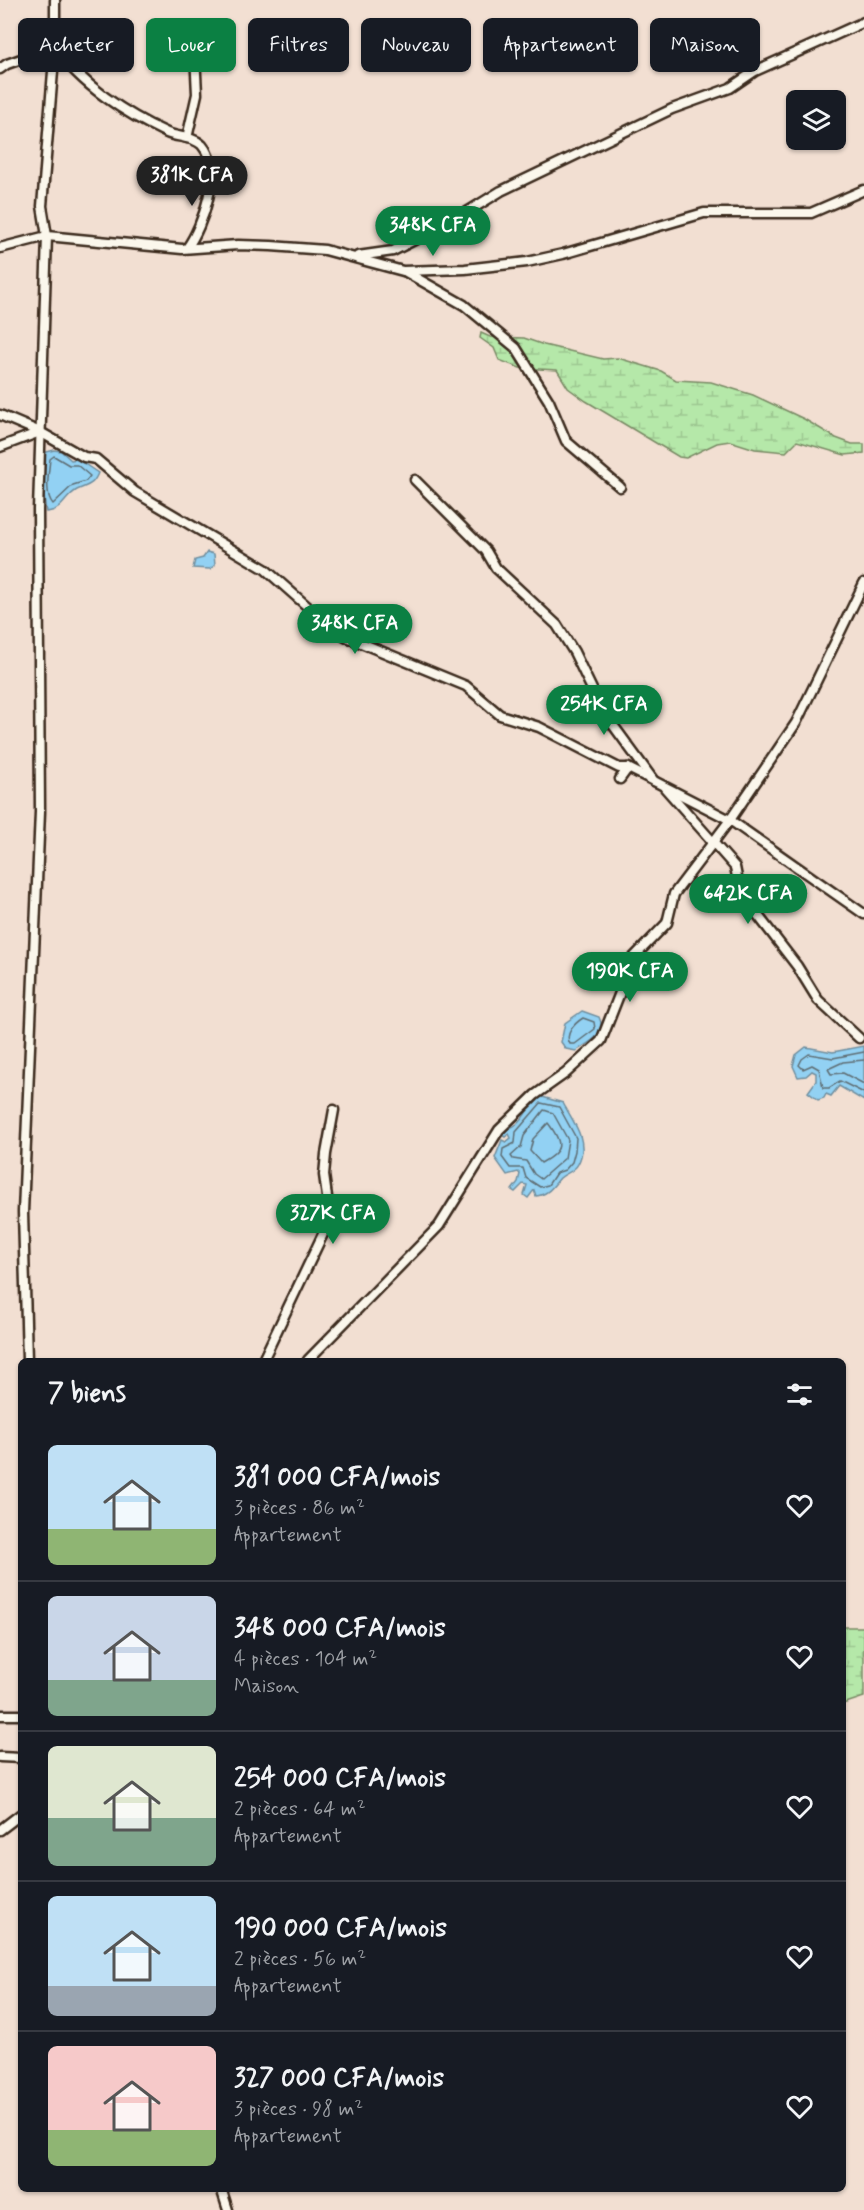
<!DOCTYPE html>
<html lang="fr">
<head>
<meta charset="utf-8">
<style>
  body { margin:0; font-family:Mynerve,sans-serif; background:#242831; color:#f1f3f6; height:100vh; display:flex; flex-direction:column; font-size:22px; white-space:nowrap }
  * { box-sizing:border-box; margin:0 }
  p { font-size:20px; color:#9ea1a6 }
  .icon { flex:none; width:33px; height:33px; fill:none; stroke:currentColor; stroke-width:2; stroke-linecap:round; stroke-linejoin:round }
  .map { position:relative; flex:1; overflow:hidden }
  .drawer { position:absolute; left:18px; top:1358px; width:828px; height:834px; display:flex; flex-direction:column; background:#171b24; border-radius:9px; box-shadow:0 2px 4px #0004 }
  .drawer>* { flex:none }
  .top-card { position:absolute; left:18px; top:18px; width:828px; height:54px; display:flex; gap:12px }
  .tools { position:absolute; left:786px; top:90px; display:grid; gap:12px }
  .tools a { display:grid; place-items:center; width:60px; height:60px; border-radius:9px; background:#171b24; box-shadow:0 2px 4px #0004; font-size:30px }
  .price { position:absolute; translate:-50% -51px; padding:0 14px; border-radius:21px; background:#0b8043; color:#fff; font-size:20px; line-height:39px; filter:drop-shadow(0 2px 3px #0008) }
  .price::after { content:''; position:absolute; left:50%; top:36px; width:18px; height:14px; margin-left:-9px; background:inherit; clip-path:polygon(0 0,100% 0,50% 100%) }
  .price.selected { background:#222; color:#fff }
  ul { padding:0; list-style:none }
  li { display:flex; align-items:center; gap:18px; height:150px; padding:0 30px }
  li+li { border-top:2px solid #363941 }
  li span { display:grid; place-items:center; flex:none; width:168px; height:120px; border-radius:9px; color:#555 }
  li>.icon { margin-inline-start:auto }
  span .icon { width:72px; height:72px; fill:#fffc; stroke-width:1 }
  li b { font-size:26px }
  h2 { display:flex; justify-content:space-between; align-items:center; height:72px; padding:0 30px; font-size:26px }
  .tag { padding:0 21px; border-radius:9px; background:#171b24; box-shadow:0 2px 4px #0004; font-size:21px; line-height:54px }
  .tag.selected { background:#0b8043; color:#fff }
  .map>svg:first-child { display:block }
  .wetland { fill:url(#wetland-marsh); stroke:#788964; stroke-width:1.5 }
  .water { fill:#92d1f3; stroke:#6f8e9e; stroke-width:1.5 }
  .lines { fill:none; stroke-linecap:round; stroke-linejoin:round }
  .shore { stroke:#5e6d73; stroke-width:1.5 }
  .street-casing { stroke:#3b2a1e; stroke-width:13 }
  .street { stroke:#fbf7ec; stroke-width:8 }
</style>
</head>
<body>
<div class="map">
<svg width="864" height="2210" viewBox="0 0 864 2210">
  <defs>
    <pattern id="wetland-marsh" width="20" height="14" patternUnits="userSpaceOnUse" patternTransform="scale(1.5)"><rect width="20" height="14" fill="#b5e8a9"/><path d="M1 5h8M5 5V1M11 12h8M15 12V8" fill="none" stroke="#9dc791"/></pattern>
  </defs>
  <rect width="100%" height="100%" fill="#f2dfd2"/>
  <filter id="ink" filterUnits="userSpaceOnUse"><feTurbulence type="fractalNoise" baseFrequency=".0167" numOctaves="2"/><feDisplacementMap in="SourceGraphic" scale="12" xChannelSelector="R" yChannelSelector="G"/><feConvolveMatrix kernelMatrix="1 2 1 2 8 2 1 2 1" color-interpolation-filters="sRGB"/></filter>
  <g filter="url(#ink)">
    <g class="wetland">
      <polygon points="481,333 490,337 524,338 544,345 603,359 618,358 661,371 676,380 711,382 753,395 804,419 836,438 852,444 864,444 864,453 845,455 797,441 786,452 755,449 730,441 717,443 686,458 679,457 586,401 568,388 557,370 520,368 499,360 494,348 480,338"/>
      <polygon points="843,1627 864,1627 864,1697 843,1704"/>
    </g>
    <g class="water">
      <path d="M 54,450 L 61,451 L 71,460 L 77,459 L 98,473 C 93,486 87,485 77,490 C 64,497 63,511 46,512 L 42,479 L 43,453 Z"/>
      <polygon points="207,552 214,554 215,565 210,569 193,568 195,560 203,558"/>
      <path d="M 582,1011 L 599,1017 C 608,1035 588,1043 576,1051 L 566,1049 L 561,1042 L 565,1023 Z"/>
      <polygon points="864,1046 864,1101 839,1086 831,1096 826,1094 824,1098 818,1100 808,1092 816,1081 816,1073 812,1071 806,1076 798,1077 793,1066 796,1055 806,1047 833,1052"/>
      <path d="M 539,1096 L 563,1103 C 573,1121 590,1142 578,1164 C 574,1172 565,1173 560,1178 C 552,1187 548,1195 536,1196 L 534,1190 L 528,1198 L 524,1195 L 527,1185 L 523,1184 L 515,1192 L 512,1190 L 518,1182 L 520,1174 L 518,1172 L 507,1175 L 495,1158 L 502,1140 L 506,1142 L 511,1138 L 509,1134 L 505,1137 L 500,1134 C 505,1127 511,1129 517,1124 C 526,1116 529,1104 539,1096 Z"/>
    </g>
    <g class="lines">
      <g class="shore">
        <path d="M 54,456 L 69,465 L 77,465 L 90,476 L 86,481 L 73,485 L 53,504 C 44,494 49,472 50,459 Z"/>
        <path d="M 583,1018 L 594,1022 L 595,1029 L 575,1044 L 570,1044 C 564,1034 575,1023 583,1018 Z"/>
        <polyline points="864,1052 833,1058 809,1054 802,1059 799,1065 803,1069 812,1065 819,1069 823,1088 829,1088 840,1081 864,1093"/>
        <polyline points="864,1060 843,1062 828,1069 831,1074 843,1073 864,1084"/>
        <polygon points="541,1103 559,1107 576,1138 575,1151 572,1162 565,1170 556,1173 548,1185 540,1187 526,1178 523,1168 510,1168 502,1157 503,1149 515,1143 516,1132"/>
        <polygon points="544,1110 553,1113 568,1140 565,1158 541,1179 534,1174 526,1161 513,1159 511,1156 521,1147 524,1136"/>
        <path d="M 548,1123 C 564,1144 563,1151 541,1163 L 530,1151 L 533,1139 Z"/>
      </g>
      <g class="street-casing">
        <g id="street">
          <path d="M 0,69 L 7,64 L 55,47 C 81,85 126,114 167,133 C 178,138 193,136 202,145 C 223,169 203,226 187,248"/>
          <polyline points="187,138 197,94 194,33"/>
          <polyline points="0,248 47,236 182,249 238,245 271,246 325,250 403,271 465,269 527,262 563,254 704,213 811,213 864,190"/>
          <polyline points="358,256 393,251 454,220 501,191 672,109 730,88 755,71 864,22"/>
          <polyline points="406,272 464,305 516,348 549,401 566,441 620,487"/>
          <polyline points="0,415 40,432 84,457 96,459 135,492 265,569 334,630 349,638 466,686 500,715 539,727 619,768 628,768 654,781"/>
          <polyline points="0,447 40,432"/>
          <polyline points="415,480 486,551 496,568 557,625 574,652 602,710 654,781 730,820 864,914"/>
          <polyline points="620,779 628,768"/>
          <polyline points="665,788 735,867 740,892 797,966 818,1000 859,1038"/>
          <polyline points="27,1360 23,1212 40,812 38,510 47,236 42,206 55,47 55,0"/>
          <polyline points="263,1360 323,1234 328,1204 324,1175 326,1154 334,1110"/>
          <polyline points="308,1360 439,1226 499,1130 535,1095 566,1073 601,1041 634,957 667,923 674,894 730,820 796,723 864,583"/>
          <polyline points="0,1715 21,1715"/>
          <polyline points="0,1757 21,1758"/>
          <polyline points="0,1830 21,1814"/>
          <polyline points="221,2188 228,2210"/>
        </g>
      </g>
      <use href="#street" class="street"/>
    </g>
  </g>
</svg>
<div class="tools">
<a><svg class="icon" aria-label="layers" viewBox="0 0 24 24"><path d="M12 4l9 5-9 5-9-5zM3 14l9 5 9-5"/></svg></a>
</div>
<b class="price selected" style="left:192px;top:207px">381K CFA</b>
<b class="price" style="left:433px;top:257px">348K CFA</b>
<b class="price" style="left:355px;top:655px">348K CFA</b>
<b class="price" style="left:604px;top:736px">254K CFA</b>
<b class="price" style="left:748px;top:925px">642K CFA</b>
<b class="price" style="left:630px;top:1003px">190K CFA</b>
<b class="price" style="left:333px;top:1245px">327K CFA</b>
<div class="top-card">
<a class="tag">Acheter</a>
<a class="tag selected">Louer</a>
<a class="tag">Filtres</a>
<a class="tag">Nouveau</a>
<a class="tag">Appartement</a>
<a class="tag">Maison</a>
</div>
<section class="drawer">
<h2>7 biens<svg class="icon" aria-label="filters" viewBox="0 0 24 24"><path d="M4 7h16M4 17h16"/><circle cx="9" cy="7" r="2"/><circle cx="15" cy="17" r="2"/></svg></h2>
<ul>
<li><span style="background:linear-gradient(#bfe0f5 70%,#8fb573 0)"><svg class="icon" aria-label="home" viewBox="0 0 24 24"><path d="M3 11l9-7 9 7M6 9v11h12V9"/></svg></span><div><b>381 000 CFA/mois</b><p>3 pièces · 86 m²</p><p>Appartement</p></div><svg class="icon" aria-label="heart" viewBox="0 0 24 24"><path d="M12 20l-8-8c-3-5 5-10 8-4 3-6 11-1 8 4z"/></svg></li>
<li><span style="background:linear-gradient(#c9d6e8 70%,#7fa58c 0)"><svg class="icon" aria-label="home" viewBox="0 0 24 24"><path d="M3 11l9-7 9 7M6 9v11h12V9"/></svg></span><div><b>348 000 CFA/mois</b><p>4 pièces · 104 m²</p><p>Maison</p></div><svg class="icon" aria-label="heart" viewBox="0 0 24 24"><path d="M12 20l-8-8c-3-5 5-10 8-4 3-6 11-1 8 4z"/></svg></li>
<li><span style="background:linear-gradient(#dfe7d0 60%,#7fa58c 0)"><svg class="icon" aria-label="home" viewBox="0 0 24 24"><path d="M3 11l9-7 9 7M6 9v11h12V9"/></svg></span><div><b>254 000 CFA/mois</b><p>2 pièces · 64 m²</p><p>Appartement</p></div><svg class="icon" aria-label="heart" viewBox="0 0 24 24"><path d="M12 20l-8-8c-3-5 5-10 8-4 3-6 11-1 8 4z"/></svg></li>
<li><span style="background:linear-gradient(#bfe0f5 75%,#9aa5b1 0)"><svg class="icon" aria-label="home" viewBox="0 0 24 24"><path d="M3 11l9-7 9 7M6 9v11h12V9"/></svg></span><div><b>190 000 CFA/mois</b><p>2 pièces · 56 m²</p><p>Appartement</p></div><svg class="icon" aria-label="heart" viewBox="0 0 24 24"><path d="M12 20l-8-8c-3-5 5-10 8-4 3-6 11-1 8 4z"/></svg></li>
<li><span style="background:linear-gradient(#f6c9c9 70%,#8fb573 0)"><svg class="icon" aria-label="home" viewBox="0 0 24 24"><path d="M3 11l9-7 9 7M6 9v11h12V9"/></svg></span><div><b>327 000 CFA/mois</b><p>3 pièces · 98 m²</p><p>Appartement</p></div><svg class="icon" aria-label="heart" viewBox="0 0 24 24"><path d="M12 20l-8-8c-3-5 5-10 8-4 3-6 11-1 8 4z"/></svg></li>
</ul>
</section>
</div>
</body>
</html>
